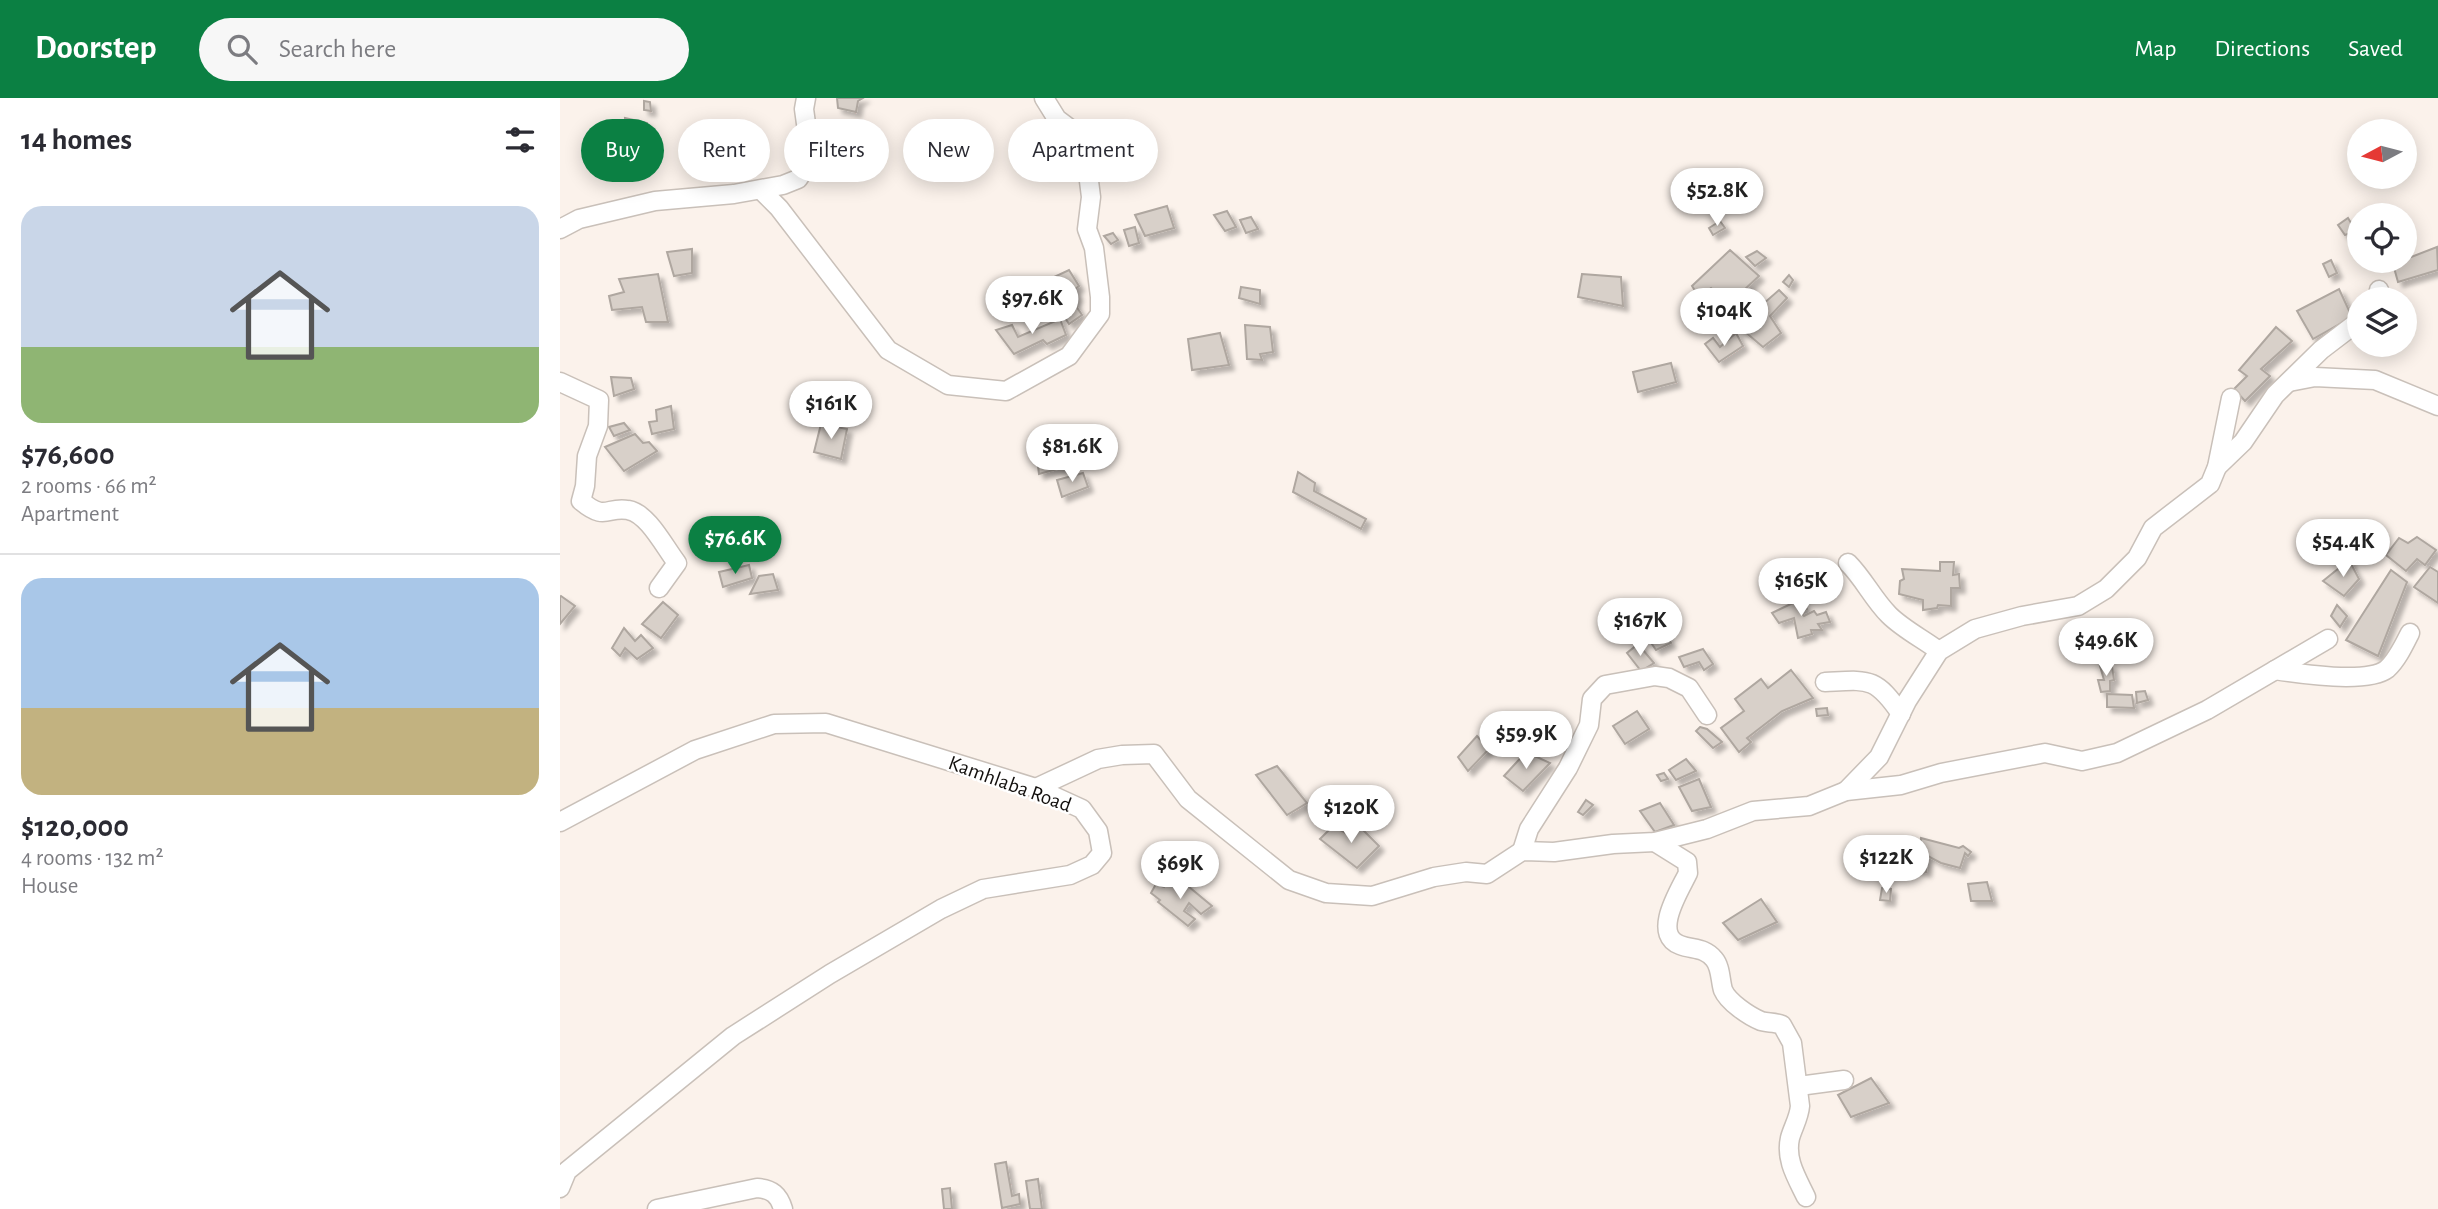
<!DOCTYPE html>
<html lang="en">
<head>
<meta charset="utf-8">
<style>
  body { margin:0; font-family:"Alegreya Sans",sans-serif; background:#f7f7f7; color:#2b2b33; height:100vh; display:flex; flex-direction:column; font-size:26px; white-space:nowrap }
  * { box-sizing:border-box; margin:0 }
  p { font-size:23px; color:#7c7c81 }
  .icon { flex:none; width:38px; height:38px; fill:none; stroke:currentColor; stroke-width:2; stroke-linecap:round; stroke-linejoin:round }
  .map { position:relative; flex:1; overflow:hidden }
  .drawer { display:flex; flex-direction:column; background:#fff; width:560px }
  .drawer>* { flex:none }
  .banner { position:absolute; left:21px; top:21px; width:665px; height:63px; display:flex; gap:14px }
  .needle { width:46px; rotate:263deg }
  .tools { position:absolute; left:1787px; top:21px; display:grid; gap:14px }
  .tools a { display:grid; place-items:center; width:70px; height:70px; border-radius:50%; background:#fff; box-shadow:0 4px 18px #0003; font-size:35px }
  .price { position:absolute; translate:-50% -60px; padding:0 16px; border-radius:24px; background:#fff; color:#222; font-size:23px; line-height:46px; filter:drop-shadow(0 2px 4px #0008) }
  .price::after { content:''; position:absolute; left:50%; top:42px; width:21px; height:16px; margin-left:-10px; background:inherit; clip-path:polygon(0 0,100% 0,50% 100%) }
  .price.on { background:#0b8043; color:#fff }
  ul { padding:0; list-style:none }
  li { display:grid; align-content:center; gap:14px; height:371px; padding:0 21px }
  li+li { border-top:2px solid #e1e1e2 }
  li span { display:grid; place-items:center; height:217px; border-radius:21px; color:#555 }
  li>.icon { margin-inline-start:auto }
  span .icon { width:126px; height:126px; fill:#fffc; stroke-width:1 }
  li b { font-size:30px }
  h2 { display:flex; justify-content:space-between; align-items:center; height:84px; padding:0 21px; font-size:30px }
  .chip { padding:0 24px; border-radius:32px; background:#fff; box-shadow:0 4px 18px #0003; font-size:24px; line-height:63px }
  .chip.on { background:#0b8043; color:#fff }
  header { display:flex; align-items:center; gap:42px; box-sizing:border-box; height:98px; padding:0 35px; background:#0b8043; color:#fff }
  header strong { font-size:33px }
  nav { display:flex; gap:38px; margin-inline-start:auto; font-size:24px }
  .search { width:490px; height:63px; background:#f7f7f7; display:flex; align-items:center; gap:18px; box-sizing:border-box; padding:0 24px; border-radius:38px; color:#7c7c81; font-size:26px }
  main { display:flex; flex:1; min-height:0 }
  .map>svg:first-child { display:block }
  .building { fill:#d8d0c9; stroke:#afa7a0; stroke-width:2; filter:url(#shadow) }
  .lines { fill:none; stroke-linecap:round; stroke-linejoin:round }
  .minor-casing { stroke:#c9c0b9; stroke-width:21 }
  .minor { stroke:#fff; stroke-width:18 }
  .labels { text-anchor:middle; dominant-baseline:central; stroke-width:5; stroke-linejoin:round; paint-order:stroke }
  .street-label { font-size:21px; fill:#110e0c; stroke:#fff }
</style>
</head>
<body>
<header>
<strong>Doorstep</strong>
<div class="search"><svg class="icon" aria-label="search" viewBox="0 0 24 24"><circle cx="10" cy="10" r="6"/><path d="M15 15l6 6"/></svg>Search here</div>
<nav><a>Map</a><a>Directions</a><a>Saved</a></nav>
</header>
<main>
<section class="drawer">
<h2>14 homes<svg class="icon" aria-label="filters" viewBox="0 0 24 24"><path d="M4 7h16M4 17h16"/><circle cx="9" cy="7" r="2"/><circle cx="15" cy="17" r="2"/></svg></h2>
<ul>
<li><span style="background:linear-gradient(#c9d6e8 65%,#8fb573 0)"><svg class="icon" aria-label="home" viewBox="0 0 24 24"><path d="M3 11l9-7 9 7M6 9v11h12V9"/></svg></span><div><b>$76,600</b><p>2 rooms · 66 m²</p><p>Apartment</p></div></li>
<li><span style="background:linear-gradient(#a9c7e8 60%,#c2b280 0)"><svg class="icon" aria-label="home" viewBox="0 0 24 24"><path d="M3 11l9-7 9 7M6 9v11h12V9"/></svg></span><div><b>$120,000</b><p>4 rooms · 132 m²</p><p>House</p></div></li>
</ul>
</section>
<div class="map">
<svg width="1878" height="1111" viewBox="0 0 1878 1111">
  <defs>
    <filter id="shadow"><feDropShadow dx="5" dy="5" stdDeviation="2" flood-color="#0004"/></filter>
  </defs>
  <rect width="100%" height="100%" fill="#fbf2eb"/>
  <g class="building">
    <polygon points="277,0 303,0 298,3 296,14 278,10"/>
    <polygon points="84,3 90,4 91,13 84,12"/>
    <polygon points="65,20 87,25 85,49 66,43"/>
    <polygon points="607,108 614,130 585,138 575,117"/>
    <polygon points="667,113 676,129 665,133 654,117"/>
    <polygon points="691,119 698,131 686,135 680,122"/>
    <polygon points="1788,120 1796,133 1785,137 1778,127"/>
    <polygon points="1160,123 1165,130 1153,137 1149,130"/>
    <polygon points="575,129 579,145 569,148 564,132"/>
    <polygon points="553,135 558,142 551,146 544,138"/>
    <polygon points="1877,149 1878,172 1838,184 1833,166"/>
    <polygon points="132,151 132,175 114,178 107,154"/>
    <polygon points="1170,152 1199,178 1169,206 1151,190 1139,199 1132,188"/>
    <polygon points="1197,153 1206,160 1195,168 1186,159"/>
    <polygon points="1771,162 1777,175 1769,179 1763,166"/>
    <polygon points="509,172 519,188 514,192 517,198 514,205 522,217 509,226 492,199 484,201 477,187"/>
    <polygon points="98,176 108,224 86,224 82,209 52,212 49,198 64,194 59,181"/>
    <polygon points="1022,176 1061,179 1063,208 1018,199"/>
    <polygon points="1229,177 1233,182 1229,189 1223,184"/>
    <polygon points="681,189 700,192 700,206 679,200"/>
    <polygon points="1779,191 1792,219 1753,241 1737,213"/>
    <polygon points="1219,192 1227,200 1210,218 1221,235 1203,249 1178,228"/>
    <polygon points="500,221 506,237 487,246 483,242 454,256 436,232 452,227 458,239"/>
    <polygon points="685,227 710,229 713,254 700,256 702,262 687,261"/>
    <polygon points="1716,229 1732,243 1701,271 1710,278 1685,303 1674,291 1687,278 1679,272"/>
    <polygon points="660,235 669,267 632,272 628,241"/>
    <polygon points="1176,235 1183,248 1159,264 1145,246 1153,240 1160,249"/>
    <polygon points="1111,265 1116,284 1078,294 1073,274"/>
    <polygon points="51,279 71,280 74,291 54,298"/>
    <polygon points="111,308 114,331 92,336 89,324 97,323 96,312"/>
    <polygon points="64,325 70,332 54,338 49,329"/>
    <polygon points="261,326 287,331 281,361 254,354"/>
    <polygon points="75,336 83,345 89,344 97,353 64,373 45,349"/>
    <polygon points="504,355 508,368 479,376 477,360"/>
    <polygon points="738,374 755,385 754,393 806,421 801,431 733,394"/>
    <polygon points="523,375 528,389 502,399 497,382"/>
    <polygon points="1857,439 1876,452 1865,467 1857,461 1846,473 1826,457 1839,440 1848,445"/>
    <polygon points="1789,462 1799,481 1784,498 1763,483"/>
    <polygon points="1380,464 1394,464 1393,477 1399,476 1400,490 1391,490 1391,508 1378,507 1377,510 1363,512 1363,502 1339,496 1340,483 1344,481 1342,471 1380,473"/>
    <polygon points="189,467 192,480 163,489 159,474"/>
    <polygon points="1870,469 1878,474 1878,505 1854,489"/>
    <polygon points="1831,472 1847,484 1818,558 1786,542"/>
    <polygon points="213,476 218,492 190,496 199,478"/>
    <polygon points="1,498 15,508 0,526 0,499"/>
    <polygon points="1239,502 1247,511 1241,514 1244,518 1254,513 1257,517 1266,514 1270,524 1258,526 1262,532 1251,532 1252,536 1238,540 1234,520 1219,525 1212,515"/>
    <polygon points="103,504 118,517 101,540 82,526"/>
    <polygon points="1777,507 1787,518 1780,529 1771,518"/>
    <polygon points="1095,525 1111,545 1096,552 1083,533"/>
    <polygon points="64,530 75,543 81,537 93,550 77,561 65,550 60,558 52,550"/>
    <polygon points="1078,546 1094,565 1081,573 1067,555"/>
    <polygon points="1143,551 1153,566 1144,572 1139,564 1124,569 1119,559"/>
    <polygon points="1540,568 1552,568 1554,582 1550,583 1550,593 1541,594 1538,582 1544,582"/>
    <polygon points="1231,572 1253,600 1222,613 1187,640 1191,644 1179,654 1161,630 1184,613 1175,601 1201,581 1208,590"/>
    <polygon points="1585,593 1588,602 1577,605 1576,594"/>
    <polygon points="1547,596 1572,597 1574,610 1547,609"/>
    <polygon points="1267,610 1268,617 1257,618 1256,611"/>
    <polygon points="1077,613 1089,631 1065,646 1053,628"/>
    <polygon points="1140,629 1147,631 1162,644 1153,650 1136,633"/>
    <polygon points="917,638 929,651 908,673 898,659"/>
    <polygon points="966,654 990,665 963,693 944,678"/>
    <polygon points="1126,661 1136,673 1116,682 1109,672"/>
    <polygon points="717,668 747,705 727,717 696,677"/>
    <polygon points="1104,675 1108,681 1101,683 1097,677"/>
    <polygon points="1139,681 1151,709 1132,713 1119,689"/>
    <polygon points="1026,702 1033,707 1023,717 1018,714"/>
    <polygon points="1100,705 1114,727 1095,734 1080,713"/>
    <polygon points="773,728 793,739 799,728 819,748 797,770 760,741"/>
    <polygon points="1361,740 1399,750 1403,748 1411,754 1408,758 1405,755 1400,770 1381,765 1360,754"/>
    <polygon points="1347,753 1367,758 1366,774 1347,767"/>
    <polygon points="608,783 617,792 623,784 652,808 641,816 629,805 624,813 635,821 628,828 598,804 600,802 591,795 596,786 604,789"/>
    <polygon points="1427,784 1432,803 1411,803 1408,786"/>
    <polygon points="1322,790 1331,791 1330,803 1320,802"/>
    <polygon points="1201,801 1217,824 1178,842 1163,825"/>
    <polygon points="1311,980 1329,1005 1291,1019 1278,997"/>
    <polygon points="446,1064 452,1098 459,1096 460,1106 442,1110 435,1066"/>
    <polygon points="478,1081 482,1111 470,1111 466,1083"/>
    <polygon points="390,1090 392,1111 384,1111 382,1091"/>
  </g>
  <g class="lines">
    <g class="minor-casing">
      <g id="minor">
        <polyline points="201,92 219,110 328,252 388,287 446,293 509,258 540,216 540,199 534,150 527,131 531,99 526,59 521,39 497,21 484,0"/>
        <polyline points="0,131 19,121 95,103 174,96 223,87 238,81 251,62 244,11 246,0"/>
        <polyline points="1818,201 1819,192"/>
        <path d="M 0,284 L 39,302 L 38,328 L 27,358 L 25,388 L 21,403 C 46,424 47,408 68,412 C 88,415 105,450 117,465 L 99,490"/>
        <polyline points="1729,284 1755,279 1815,282 1878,308"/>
        <polyline points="1657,369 1683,344 1715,297 1761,252 1799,223"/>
        <path d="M 1288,465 C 1304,481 1313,501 1329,517 C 1343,531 1363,541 1379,553"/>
        <path d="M 1715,572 C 1740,576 1808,586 1827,571 C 1837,562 1844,547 1850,535"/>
        <path d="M 1265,584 C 1308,582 1315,578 1341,616"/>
        <polyline points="476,690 538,661 562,657 594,656 628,701 729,782 766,795 812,798 874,779 906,774 927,776 962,753 994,754 1053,746 1095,744 1147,731 1193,713 1249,708 1286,693 1341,687 1381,675 1485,655 1522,663 1557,655 1647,612 1768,541"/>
        <polyline points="1286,693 1319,659 1347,603 1379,553 1415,531 1462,518 1518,508 1546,491 1577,460 1593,430 1650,386 1657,369 1671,300"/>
        <polyline points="0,724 135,652 214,626 266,625 476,690 522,711 538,733 542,755 532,767 510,777 423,791 381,811 270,876 173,938 7,1073 0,1090"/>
        <path d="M 1095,744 L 1127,764 L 1128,775 C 1120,792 1091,836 1120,847 C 1133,852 1144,849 1154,861 C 1161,869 1160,882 1163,892 C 1168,904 1189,918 1201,923 C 1207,925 1215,924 1222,927 L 1232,945 L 1240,1008 C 1239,1020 1233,1029 1230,1040 C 1225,1062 1237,1080 1246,1099"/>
        <polyline points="962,753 969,731 1008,670 1029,627 1032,601 1045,587 1095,578 1109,580 1129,590 1147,617"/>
        <polyline points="1239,988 1284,982"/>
        <path d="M 97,1111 L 197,1090 C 212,1091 219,1097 223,1111"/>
      </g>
    </g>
    <use href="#minor" class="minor"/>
  </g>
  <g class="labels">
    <g class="street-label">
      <text transform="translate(450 686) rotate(20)">Kamhlaba Road</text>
    </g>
  </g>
</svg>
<div class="tools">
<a><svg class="needle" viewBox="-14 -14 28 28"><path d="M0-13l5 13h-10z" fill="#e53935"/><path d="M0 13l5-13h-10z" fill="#7c7c81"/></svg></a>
<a><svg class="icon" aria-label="locate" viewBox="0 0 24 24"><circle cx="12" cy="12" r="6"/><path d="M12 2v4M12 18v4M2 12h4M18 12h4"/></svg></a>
<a><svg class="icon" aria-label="layers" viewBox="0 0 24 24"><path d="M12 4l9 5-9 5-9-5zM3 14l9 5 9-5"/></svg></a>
</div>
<b class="price" style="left:1157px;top:130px">$52.8K</b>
<b class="price" style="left:472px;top:238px">$97.6K</b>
<b class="price" style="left:1164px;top:250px">$104K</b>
<b class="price" style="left:271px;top:343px">$161K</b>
<b class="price" style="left:512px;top:386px">$81.6K</b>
<b class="price on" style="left:175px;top:478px">$76.6K</b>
<b class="price" style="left:1783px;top:481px">$54.4K</b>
<b class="price" style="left:1241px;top:520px">$165K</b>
<b class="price" style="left:1080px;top:560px">$167K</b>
<b class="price" style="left:1546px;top:580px">$49.6K</b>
<b class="price" style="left:966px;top:673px">$59.9K</b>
<b class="price" style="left:791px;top:747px">$120K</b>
<b class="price" style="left:1326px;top:797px">$122K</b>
<b class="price" style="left:620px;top:803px">$69K</b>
<div class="banner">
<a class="chip on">Buy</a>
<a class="chip">Rent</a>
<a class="chip">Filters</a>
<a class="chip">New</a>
<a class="chip">Apartment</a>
</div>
</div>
</main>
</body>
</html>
